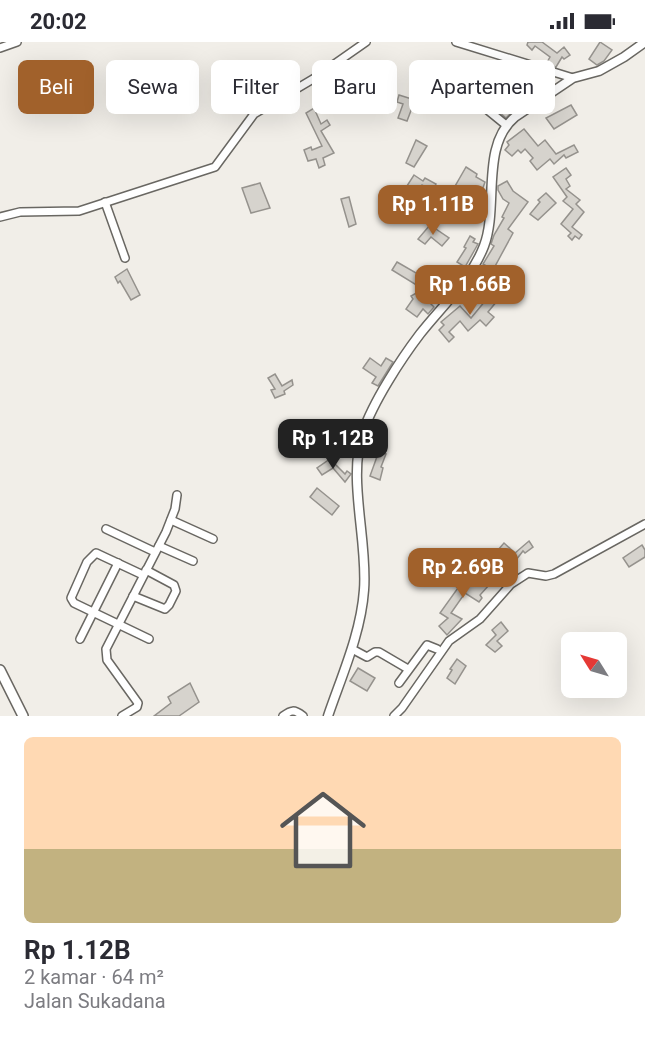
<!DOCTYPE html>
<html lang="id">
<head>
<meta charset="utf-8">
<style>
  body { margin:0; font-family:Roboto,sans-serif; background:#f2f2f3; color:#2b2b33; height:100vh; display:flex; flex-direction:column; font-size:22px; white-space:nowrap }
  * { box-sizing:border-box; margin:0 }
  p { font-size:20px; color:#7c7c81 }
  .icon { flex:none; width:33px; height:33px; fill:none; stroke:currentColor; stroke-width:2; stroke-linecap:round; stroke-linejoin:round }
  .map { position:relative; height:674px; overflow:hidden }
  .drawer { display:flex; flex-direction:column; background:#fff; flex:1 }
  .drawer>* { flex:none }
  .top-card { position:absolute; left:18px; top:18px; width:609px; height:54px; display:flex; gap:12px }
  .needle { width:39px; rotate:307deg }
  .fabs { position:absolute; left:561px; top:590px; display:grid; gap:12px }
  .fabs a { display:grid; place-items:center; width:66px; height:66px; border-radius:9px; background:#fff; box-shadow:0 6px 24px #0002; font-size:30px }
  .price { position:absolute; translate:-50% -51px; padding:0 14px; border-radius:12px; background:#a1612b; color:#fff; font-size:20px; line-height:39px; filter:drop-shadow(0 2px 3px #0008) }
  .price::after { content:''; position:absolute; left:50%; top:36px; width:18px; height:14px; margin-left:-9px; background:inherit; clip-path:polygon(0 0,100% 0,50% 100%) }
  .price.on { background:#222; color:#fff }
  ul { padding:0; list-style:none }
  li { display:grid; align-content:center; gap:12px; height:318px; padding:0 24px }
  li span { display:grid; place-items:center; height:186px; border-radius:9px; color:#555 }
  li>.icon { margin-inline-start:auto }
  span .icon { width:108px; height:108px; fill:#fffc; stroke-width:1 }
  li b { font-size:26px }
  .pill { padding:0 21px; border-radius:9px; background:#fff; box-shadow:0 6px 24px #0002; font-size:21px; line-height:54px }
  .pill.on { background:#a1612b; color:#fff }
  .status { display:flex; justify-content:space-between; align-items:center; height:42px; padding:0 30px; background:#fff; direction:ltr }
  .status svg { height:16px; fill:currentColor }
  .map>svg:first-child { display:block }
  .building { fill:#d6d3cd; stroke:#95928d; stroke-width:1.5 }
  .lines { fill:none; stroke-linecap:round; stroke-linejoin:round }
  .minor-casing { stroke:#696762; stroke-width:10 }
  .major-casing { stroke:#696762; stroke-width:11 }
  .highway-casing { stroke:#696762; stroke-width:12 }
  .minor { stroke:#fff; stroke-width:7 }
  .major { stroke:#fff; stroke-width:8 }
  .highway { stroke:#fff; stroke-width:9 }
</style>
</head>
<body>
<div class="status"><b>20:02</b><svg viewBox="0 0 49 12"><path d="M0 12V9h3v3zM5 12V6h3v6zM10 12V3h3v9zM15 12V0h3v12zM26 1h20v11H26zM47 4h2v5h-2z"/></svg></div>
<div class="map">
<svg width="645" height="674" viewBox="0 0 645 674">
  <rect width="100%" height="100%" fill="#f1eee8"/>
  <g class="building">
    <polygon points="528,0 542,0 557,11 564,5 570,13 564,17 562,15 556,25 546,22 550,15 535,4 532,8 527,3"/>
    <polygon points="600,0 612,8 604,19 597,23 589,17"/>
    <polygon points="492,27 508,36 503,45 496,41 490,48 508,63 512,61 516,66 506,76 497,68 499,65 487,55 486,57 468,39 473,32 484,42"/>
    <polygon points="399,53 415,58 407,79 398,76 403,62 397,60"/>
    <polygon points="571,63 577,73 554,87 546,76"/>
    <polygon points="314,66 321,82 327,78 330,83 321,89 334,111 323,116 325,123 319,126 316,117 308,119 304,108 311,105 312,108 322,104 306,71"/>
    <polygon points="524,87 538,104 545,98 556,112 574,103 578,110 566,116 564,113 554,122 550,117 537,128 530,119 533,116 525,107 521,111 518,108 512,114 505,108 509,103 507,100"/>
    <polygon points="416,98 427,104 414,125 406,121"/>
    <polygon points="466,125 477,132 476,135 485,140 480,154 485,156 481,164 468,158 463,165 456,160 463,151 454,146"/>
    <polygon points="566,126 571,133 566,137 570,144 566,147 580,158 576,162 584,170 572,185 582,193 579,197 575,194 572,198 568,194 571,191 561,182 573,167 563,159 567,155 553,135"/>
    <polygon points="414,133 423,139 425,136 436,142 432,149 422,143 412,157 403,150"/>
    <polygon points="507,139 513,149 528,160 508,187 513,191 493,228 483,222 494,204 491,202 494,193 504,176 502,175 509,161 503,157 498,148 498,144"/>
    <polygon points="260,141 270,166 251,171 242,146"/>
    <polygon points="546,151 556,161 538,178 530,172 540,160 538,158"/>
    <polygon points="349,155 356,182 349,185 341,157"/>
    <polygon points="430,183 449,196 442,204 431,195 425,202 418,197"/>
    <polygon points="470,194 475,197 473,200 478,202 465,225 457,220 466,206 464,205"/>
    <polygon points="397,220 418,232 439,253 431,262 434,265 428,272 423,267 417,275 406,267 413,257 411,254 420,249 415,242 392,228"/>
    <polygon points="127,227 140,253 131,258 120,239 118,241 115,235"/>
    <polygon points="495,247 502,253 488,270 494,275 486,284 480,278 468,289 460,279 449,290 454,295 449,300 439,288 444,283 441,280 460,264 471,276"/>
    <polygon points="370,316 381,324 386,316 393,320 378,344 372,341 376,335 363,326"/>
    <polygon points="275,332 282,344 292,338 293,343 284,349 285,352 275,356 271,348 275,347 268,336"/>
    <polygon points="379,409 386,412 381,425 383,426 380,438 370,434"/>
    <polygon points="330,417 345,432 347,429 351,432 345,440 333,426 322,433 317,426"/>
    <polygon points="317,446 339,464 332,473 310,455"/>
    <polygon points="529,499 533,505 525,511 523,509 505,532 497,524 506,515 498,508 504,501 515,511"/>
    <polygon points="642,503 645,508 645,515 629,525 623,516"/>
    <polygon points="457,532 469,540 471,537 481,543 488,532 497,538 493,544 490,542 480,553 482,556 479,560 465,551 451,571 462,577 447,593 439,584 448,576 440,571 458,546 451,541"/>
    <polygon points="501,580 508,589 497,599 502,604 495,610 486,603 496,593 492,588"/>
    <polygon points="457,617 466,624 455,642 447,636 452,628 450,627"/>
    <polygon points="358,626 375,636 367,649 350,639"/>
    <polygon points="190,641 199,660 179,674 154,674 171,661 168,655"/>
  </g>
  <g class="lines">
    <g class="minor-casing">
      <g id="minor">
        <polyline points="456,0 573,36"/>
        <polyline points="0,6 17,0"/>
        <polyline points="463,48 506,83"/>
        <polyline points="105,160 125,216"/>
        <polyline points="0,175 20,170 79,169 215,125 254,72 313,37 366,0"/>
        <polyline points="171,478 213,497"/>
        <polyline points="106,487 155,510"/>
        <polyline points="159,504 193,519"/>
        <polyline points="143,533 96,511 87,520 71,556 74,561 149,597"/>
        <polyline points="133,554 165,567 169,563 176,549 174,543 146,528"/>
        <polyline points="80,597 118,521"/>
        <polyline points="352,607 367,615 375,610 379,610 408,627"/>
        <polyline points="399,641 427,603 437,607"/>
        <polyline points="122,674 137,665 138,661 107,618 106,607 166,490 175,467 177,453"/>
        <path d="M 283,674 C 291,668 294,667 303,674"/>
        <polyline points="394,674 402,666 449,599 480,577 511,542 528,531 546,534 554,532 645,482"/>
      </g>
    </g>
    <g class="major-casing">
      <path id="major" d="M 328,674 C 342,633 361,591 364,548 C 368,499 347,436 363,390 C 373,360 401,317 420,292 C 442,264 471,238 484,204 C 499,165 480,104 515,75 L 573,36 L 599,29 L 624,15 L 645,0"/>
    </g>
    <g class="highway-casing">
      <polyline id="highway" points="0,628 23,674"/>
    </g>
    <use href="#minor" class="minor"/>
    <use href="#major" class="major"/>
    <use href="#highway" class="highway"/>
  </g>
</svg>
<div class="fabs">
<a><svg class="needle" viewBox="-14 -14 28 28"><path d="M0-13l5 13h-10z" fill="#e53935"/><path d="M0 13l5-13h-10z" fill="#7c7c81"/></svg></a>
</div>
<b class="price" style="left:433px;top:194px">Rp 1.11B</b>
<b class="price" style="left:470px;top:274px">Rp 1.66B</b>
<b class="price on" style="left:333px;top:428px">Rp 1.12B</b>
<b class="price" style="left:463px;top:557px">Rp 2.69B</b>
<div class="top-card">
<a class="pill on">Beli</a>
<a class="pill">Sewa</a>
<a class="pill">Filter</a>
<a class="pill">Baru</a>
<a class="pill">Apartemen</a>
</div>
</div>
<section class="drawer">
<ul>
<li><span style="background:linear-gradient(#ffd9b3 60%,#c2b280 0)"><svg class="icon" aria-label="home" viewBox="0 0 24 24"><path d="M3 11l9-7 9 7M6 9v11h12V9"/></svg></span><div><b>Rp 1.12B</b><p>2 kamar · 64 m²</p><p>Jalan Sukadana</p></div></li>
</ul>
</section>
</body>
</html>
